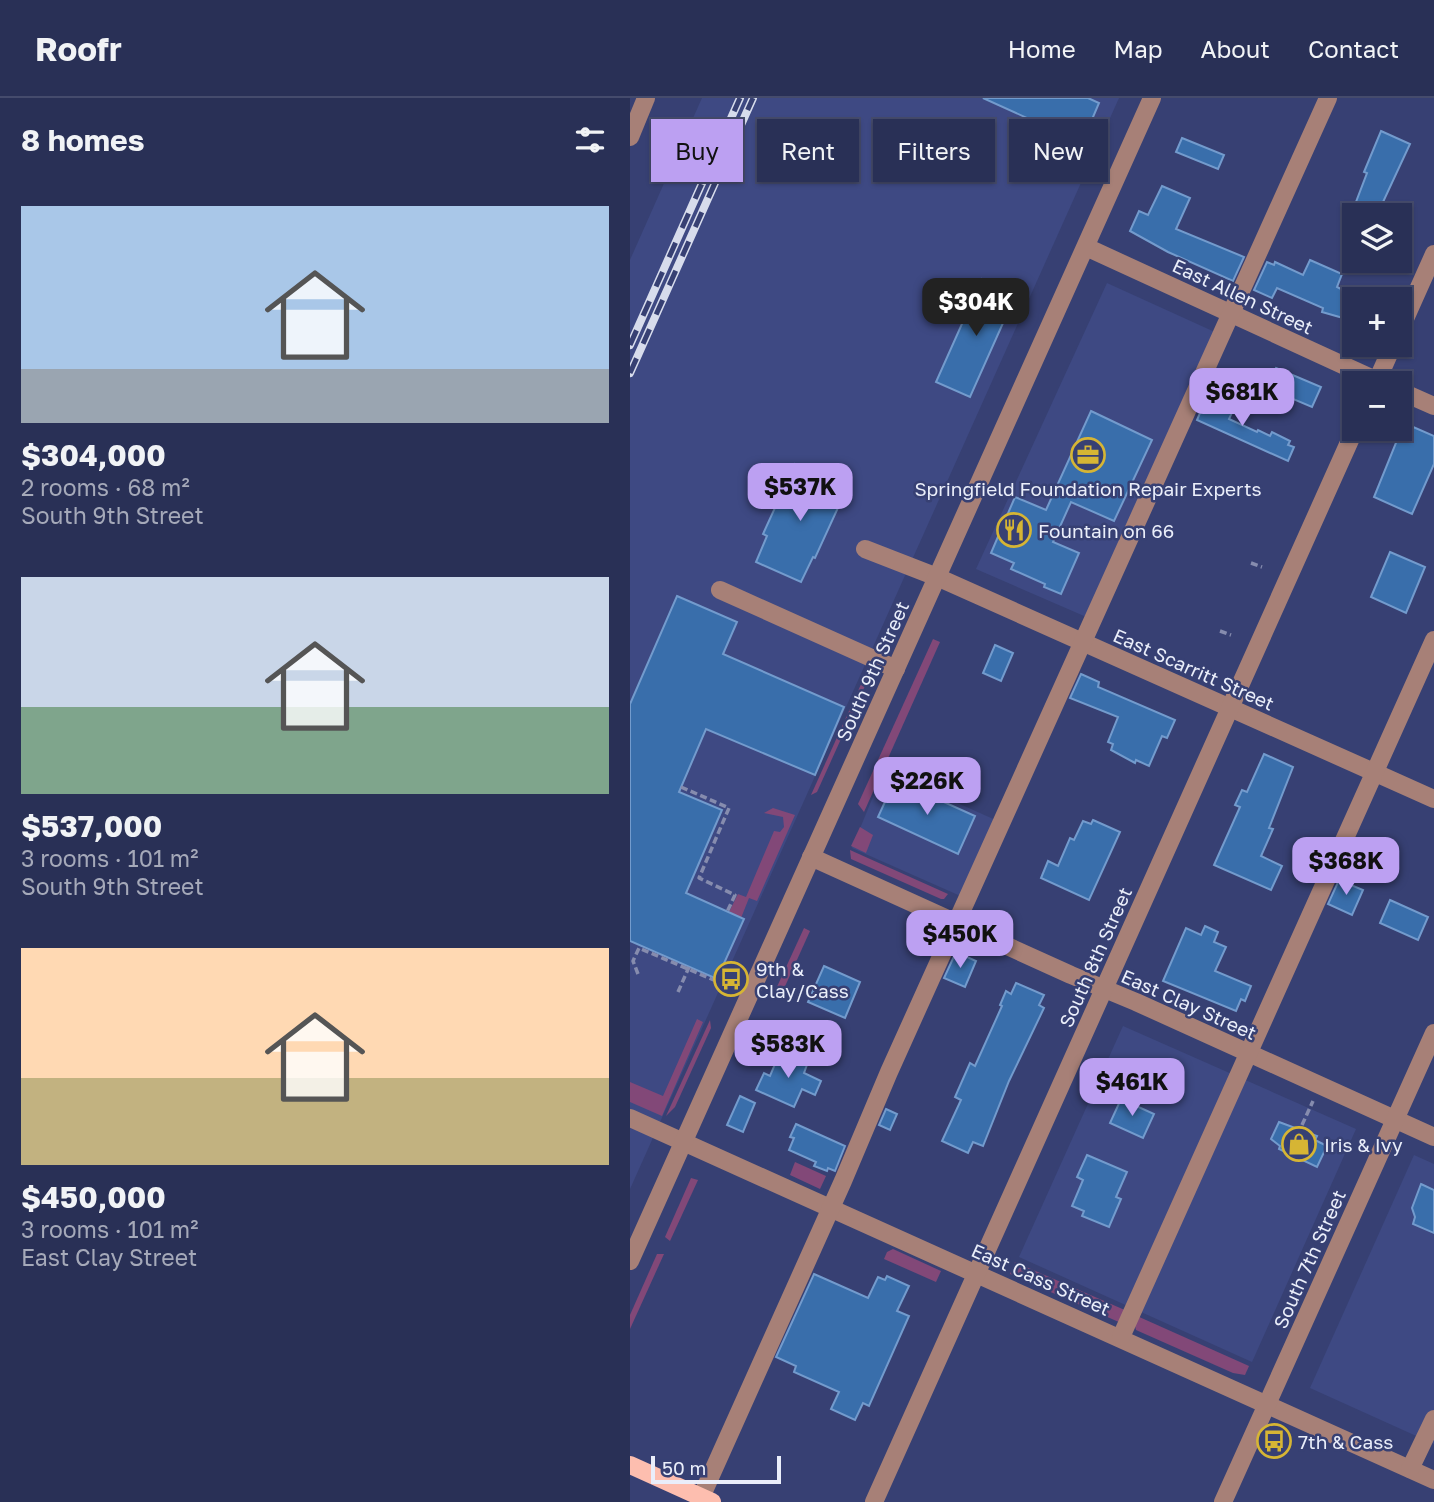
<!DOCTYPE html>
<html lang="en">
<head>
<meta charset="utf-8">
<style>
  body { margin:0; font-family:"Golos Text",sans-serif; background:#353c60; color:#f1f3f6; height:100vh; display:flex; flex-direction:column; font-size:26px; white-space:nowrap }
  * { box-sizing:border-box; margin:0 }
  p { font-size:23px; color:#a5a9b9 }
  .icon { flex:none; width:38px; height:38px; fill:none; stroke:currentColor; stroke-width:2; stroke-linecap:round; stroke-linejoin:round }
  .map { position:relative; flex:1; overflow:hidden }
  .sheet { display:flex; flex-direction:column; background:#293056; width:630px }
  .sheet>* { flex:none }
  .hud { position:absolute; left:21px; top:21px; width:665px; height:63px; display:flex; gap:14px }
  .fabs { position:absolute; left:712px; top:105px; display:grid; gap:14px }
  .fabs a { display:grid; place-items:center; width:70px; height:70px; border-radius:0px; background:#293056; box-shadow:0 2px 5px #0004,0 0 0 2px #454b6c; font-size:35px }
  .scale { position:absolute; left:21px; bottom:18px; width:130px; box-sizing:border-box; padding-left:7px; border:4px solid #eaeefa; border-top:0; font-size:19px; line-height:24px; white-space:nowrap; color:#eaeefa; -webkit-text-stroke:5px #374073; paint-order:stroke }
  .price { position:absolute; translate:-50% -60px; padding:0 16px; border-radius:14px; background:#bca0f2; color:#111; font-size:23px; line-height:46px; filter:drop-shadow(0 2px 4px #0008) }
  .price::after { content:''; position:absolute; left:50%; top:42px; width:21px; height:16px; margin-left:-10px; background:inherit; clip-path:polygon(0 0,100% 0,50% 100%) }
  .price.on { background:#222; color:#fff }
  ul { padding:0; list-style:none }
  li { display:grid; align-content:center; gap:14px; height:371px; padding:0 21px }
  li span { display:grid; place-items:center; height:217px; border-radius:0px; color:#555 }
  li>.icon { margin-inline-start:auto }
  span .icon { width:126px; height:126px; fill:#fffc; stroke-width:1 }
  li b { font-size:30px }
  h2 { display:flex; justify-content:space-between; align-items:center; height:84px; padding:0 21px; font-size:30px }
  .tag { padding:0 24px; border-radius:0px; background:#293056; box-shadow:0 2px 5px #0004,0 0 0 2px #454b6c; font-size:24px; line-height:63px }
  .tag.on { background:#bca0f2; color:#111 }
  header { display:flex; align-items:center; gap:42px; box-sizing:border-box; height:98px; padding:0 35px; background:#293056; border-bottom:2px solid #454b6c }
  header strong { font-size:33px }
  nav { display:flex; gap:38px; margin-inline-start:auto; font-size:24px }
  main { display:flex; flex:1; min-height:0 }
  .map>svg:first-child { display:block }
  .built { fill:#3e4983 }
  .green { fill:#824878 }
  .building { fill:#396eab; stroke:#739bcd; stroke-width:2 }
  .lines { fill:none; stroke-linecap:round; stroke-linejoin:round }
  .path { stroke:#868cae; stroke-width:3.5; stroke-dasharray:7 3.5; stroke-linecap:butt }
  .minor { stroke:#a78077; stroke-width:18 }
  .major { stroke:#fdbeaf; stroke-width:18 }
  .rail-casing { stroke:#d7dcec; stroke-width:8 }
  .rail { stroke:#374073; stroke-width:5; stroke-dasharray:16; stroke-linecap:butt }
  .labels { text-anchor:middle; dominant-baseline:central; stroke-width:5; stroke-linejoin:round; paint-order:stroke }
  .street-label { font-size:19px; fill:#eaeefa; stroke:#374073 }
  .poi-label { font-size:19px; fill:#eaeefa; stroke:#374073; text-anchor:start }
</style>
</head>
<body>
<header>
<strong>Roofr</strong>
<nav><a>Home</a><a>Map</a><a>About</a><a>Contact</a></nav>
</header>
<main>
<section class="sheet">
<h2>8 homes<svg class="icon" aria-label="filters" viewBox="0 0 24 24"><path d="M4 7h16M4 17h16"/><circle cx="9" cy="7" r="2"/><circle cx="15" cy="17" r="2"/></svg></h2>
<ul>
<li><span style="background:linear-gradient(#a9c7e8 75%,#9aa5b1 0)"><svg class="icon" aria-label="home" viewBox="0 0 24 24"><path d="M3 11l9-7 9 7M6 9v11h12V9"/></svg></span><div><b>$304,000</b><p>2 rooms · 68 m²</p><p>South 9th Street</p></div></li>
<li><span style="background:linear-gradient(#c9d6e8 60%,#7fa58c 0)"><svg class="icon" aria-label="home" viewBox="0 0 24 24"><path d="M3 11l9-7 9 7M6 9v11h12V9"/></svg></span><div><b>$537,000</b><p>3 rooms · 101 m²</p><p>South 9th Street</p></div></li>
<li><span style="background:linear-gradient(#ffd9b3 60%,#c2b280 0)"><svg class="icon" aria-label="home" viewBox="0 0 24 24"><path d="M3 11l9-7 9 7M6 9v11h12V9"/></svg></span><div><b>$450,000</b><p>3 rooms · 101 m²</p><p>East Clay Street</p></div></li>
</ul>
</section>
<div class="map">
<svg width="804" height="1404" viewBox="0 0 804 1404">
  <rect width="100%" height="100%" fill="#374073"/>
  <g class="built">
    <polygon points="72,0 489,0 0,1091 0,162"/>
    <polygon points="477,185 587,235 461,521 346,471"/>
    <polygon points="254,672 370,724 335,800 222,750"/>
    <polygon points="493,928 726,1031 622,1264 389,1159"/>
    <polygon points="784,1057 804,1066 804,1346 680,1290"/>
  </g>
  <g class="green">
    <polygon points="303,541 310,544 234,714 228,706"/>
    <polygon points="237,573 239,579 187,694 181,697"/>
    <polygon points="143,710 165,717 127,803 119,800 111,820 99,814 108,796 116,799 144,733 150,734 154,729 153,719 134,715"/>
    <polygon points="230,729 243,737 236,755 221,748"/>
    <polygon points="220,752 318,796 314,801 311,801 221,761"/>
    <polygon points="174,830 180,833 152,895 146,891"/>
    <polygon points="67,921 73,924 32,1018 0,1004 0,984 33,998"/>
    <polygon points="80,922 81,930 45,1009 36,1018"/>
    <polygon points="165,1064 196,1078 190,1091 160,1077"/>
    <polygon points="61,1080 68,1082 40,1143 35,1139"/>
    <polygon points="263,1151 311,1173 306,1184 254,1161 257,1154"/>
    <polygon points="27,1156 34,1156 0,1231 0,1217"/>
    <polygon points="385,1164 497,1213 491,1225 380,1176"/>
    <polygon points="507,1218 619,1268 615,1277 603,1275 506,1232 505,1228"/>
  </g>
  <g class="building">
    <polygon points="353,0 458,0 469,5 452,45"/>
    <polygon points="751,33 780,46 747,117 721,117 737,75 734,74"/>
    <polygon points="552,40 594,57 588,71 546,54"/>
    <polygon points="532,88 560,100 546,131 614,159 603,183 538,154 500,133 509,113 518,117"/>
    <polygon points="680,162 712,176 707,189 717,194 713,202 724,207 720,222 692,214 693,210 647,190 642,200 624,192 637,164 644,167 645,164 673,177"/>
    <polygon points="352,181 386,196 340,299 306,284"/>
    <polygon points="646,270 691,289 682,309 637,290"/>
    <polygon points="578,296 605,308 599,321 627,334 628,332 640,338 642,334 660,343 658,347 664,349 658,363 567,322"/>
    <polygon points="461,313 522,342 484,423 441,404 423,444 449,455 431,496 414,489 415,486 381,471 384,465 361,455 385,399 416,412"/>
    <polygon points="774,325 804,338 804,366 782,416 744,399"/>
    <polygon points="165,366 217,390 185,460 183,459 171,484 126,464 137,438 133,436"/>
    <polygon points="760,454 795,469 776,515 741,499"/>
    <polygon points="47,498 107,524 93,556 214,609 185,677 76,631 49,694 92,712 56,795 114,821 87,881 0,843 0,606"/>
    <polygon points="365,547 383,555 371,583 353,575"/>
    <polygon points="451,576 469,584 468,589 545,622 537,640 532,638 519,668 506,662 505,665 481,652 483,646 478,644 488,619 440,600"/>
    <polygon points="634,656 663,669 639,730 643,731 631,758 652,768 641,792 584,767 610,709 605,707 612,692 617,694"/>
    <polygon points="265,682 345,718 328,756 248,719"/>
    <polygon points="463,722 490,734 459,802 411,780 418,763 428,768 440,740 444,742 453,723 461,726"/>
    <polygon points="709,782 733,792 722,817 698,806"/>
    <polygon points="760,802 798,819 788,842 750,825"/>
    <polygon points="575,828 588,834 584,844 596,849 585,873 621,888 615,903 611,901 606,913 533,883 556,830 571,837"/>
    <polygon points="326,854 346,863 335,889 314,880"/>
    <polygon points="194,868 230,884 215,920 178,904"/>
    <polygon points="386,885 414,897 409,907 414,910 379,983 353,1048 343,1044 338,1055 312,1043 331,1002 325,999 340,965 345,968 372,908 370,907 376,893 381,896"/>
    <polygon points="151,952 178,964 174,975 191,983 185,997 172,991 164,1009 126,992 134,975 140,978"/>
    <polygon points="110,998 125,1005 113,1034 97,1027"/>
    <polygon points="491,1001 524,1016 513,1040 480,1025"/>
    <polygon points="256,1011 267,1016 260,1032 249,1027"/>
    <polygon points="649,1024 687,1038 685,1042 697,1048 687,1069 649,1051 650,1048 641,1041"/>
    <polygon points="166,1026 215,1048 205,1073 198,1070 197,1073 184,1068 186,1064 159,1052 164,1040 160,1039"/>
    <polygon points="457,1057 497,1074 486,1099 491,1101 479,1129 452,1118 454,1113 442,1108 453,1082 447,1079"/>
    <polygon points="791,1086 804,1092 804,1135 783,1126 785,1119 782,1110"/>
    <polygon points="184,1176 238,1200 248,1179 255,1182 257,1178 279,1188 267,1213 279,1218 239,1308 233,1305 225,1322 201,1311 209,1294 164,1274 166,1268 146,1259"/>
  </g>
  <g class="lines">
    <g class="path">
      <polyline points="621,465 632,469"/>
      <polyline points="590,533 601,537"/>
      <polyline points="51,689 99,710 69,780 105,797 97,814"/>
      <polyline points="8,876 3,863 9,850 93,886"/>
      <polyline points="48,894 59,869"/>
      <polyline points="672,1027 683,1003"/>
    </g>
    <g class="minor">
      <polyline points="0,39 16,0"/>
      <polyline points="456,149 752,285"/>
      <polyline points="770,232 804,156"/>
      <polyline points="746,285 763,247"/>
      <polyline points="770,293 804,308"/>
      <polyline points="235,451 307,479 804,701"/>
      <polyline points="90,492 266,571"/>
      <polyline points="181,759 441,877 506,904 804,1039"/>
      <polyline points="0,1020 804,1382"/>
      <polyline points="0,1163 522,0"/>
      <polyline points="491,1239 804,542"/>
      <polyline points="780,1371 804,1321"/>
      <polyline points="69,1404 213,1083 259,974 698,0"/>
      <polyline points="244,1404 725,331"/>
      <polyline points="593,1404 804,935"/>
    </g>
    <polyline class="major" points="0,1367 82,1404"/>
    <g class="rail-casing">
      <g id="rail">
        <polyline points="0,247 110,0"/>
        <polyline points="0,275 123,0"/>
      </g>
    </g>
    <use href="#rail" class="rail"/>
  </g>
  <defs>
    <g id="office-ring" transform="scale(1.75)"><circle r="9.5" fill="#374073" stroke="#d6b534" stroke-width="1.5"/><path d="M-6-3h4V-5.5h4V-3h4V5H-6ZM-1-4.5V-3h2v-1.5ZM-6 0V1H6V0Z" fill="#d6b534"/></g>
    <g id="restaurant-ring" transform="scale(1.75)"><circle r="9.5" fill="#374073" stroke="#d6b534" stroke-width="1.5"/><path d="M-5-6h1v4h1v-4h1v4h1v-4h1v5L-1.5 .5V6h-2V.5L-5-1ZM5-6V6H3V1.5H1.5Q1.5-4 5-6Z" fill="#d6b534"/></g>
    <g id="bus-ring" transform="scale(1.75)"><circle r="9.5" fill="#374073" stroke="#d6b534" stroke-width="1.5"/><path d="M-5-6H5V4H4V6H2V4H-2V6H-4V4H-5ZM-3.5-4V0h7V-4ZM-3.5 1.2v1.5H-2V1.2ZM2 1.2v1.5H3.5V1.2Z" fill="#d6b534"/></g>
    <g id="shop-ring" transform="scale(1.75)"><circle r="9.5" fill="#374073" stroke="#d6b534" stroke-width="1.5"/><path d="M-5-2.5h2.3a2.7 3.5 0 0 1 5.4 0H5L5.5 6h-11ZM-1.5-2.5h3a1.5 2.3 0 0 0-3 0Z" fill="#d6b534"/></g>
  </defs>
  <g fill-rule="evenodd">
    <use href="#office-ring" x="458" y="357"/>
    <use href="#restaurant-ring" x="384" y="432"/>
    <use href="#bus-ring" x="101" y="881"/>
    <use href="#shop-ring" x="669" y="1046"/>
    <use href="#bus-ring" x="644" y="1343"/>
  </g>
  <g class="labels">
    <g class="street-label">
      <text transform="translate(613 198) rotate(25)">East Allen Street</text>
      <text transform="translate(564 571) rotate(24)">East Scarritt Street</text>
      <text transform="translate(242 573) rotate(-66)">South 9th Street</text>
      <text transform="translate(465 859) rotate(-66)">South 8th Street</text>
      <text transform="translate(559 906) rotate(24)">East Clay Street</text>
      <text transform="translate(679 1161) rotate(-66)">South 7th Street</text>
      <text transform="translate(411 1181) rotate(24)">East Cass Street</text>
    </g>
    <g class="poi-label">
      <text x="458" y="390" text-anchor="middle">Springfield Foundation Repair Experts</text>
      <text x="408" y="432">Fountain on 66</text>
      <text x="126" y="870">9th &amp;<tspan x="126" dy="22">Clay/Cass</tspan></text>
      <text x="694" y="1046">Iris &amp; Ivy</text>
      <text x="668" y="1343">7th &amp; Cass</text>
    </g>
  </g>
</svg>
<div class="fabs">
<a><svg class="icon" aria-label="layers" viewBox="0 0 24 24"><path d="M12 4l9 5-9 5-9-5zM3 14l9 5 9-5"/></svg></a>
<a>+</a>
<a>−</a>
</div>
<div class="scale">50 m</div>
<b class="price on" style="left:346px;top:240px">$304K</b>
<b class="price" style="left:612px;top:330px">$681K</b>
<b class="price" style="left:170px;top:425px">$537K</b>
<b class="price" style="left:297px;top:719px">$226K</b>
<b class="price" style="left:716px;top:799px">$368K</b>
<b class="price" style="left:330px;top:872px">$450K</b>
<b class="price" style="left:158px;top:982px">$583K</b>
<b class="price" style="left:502px;top:1020px">$461K</b>
<div class="hud">
<a class="tag on">Buy</a>
<a class="tag">Rent</a>
<a class="tag">Filters</a>
<a class="tag">New</a>
</div>
</div>
</main>
</body>
</html>
